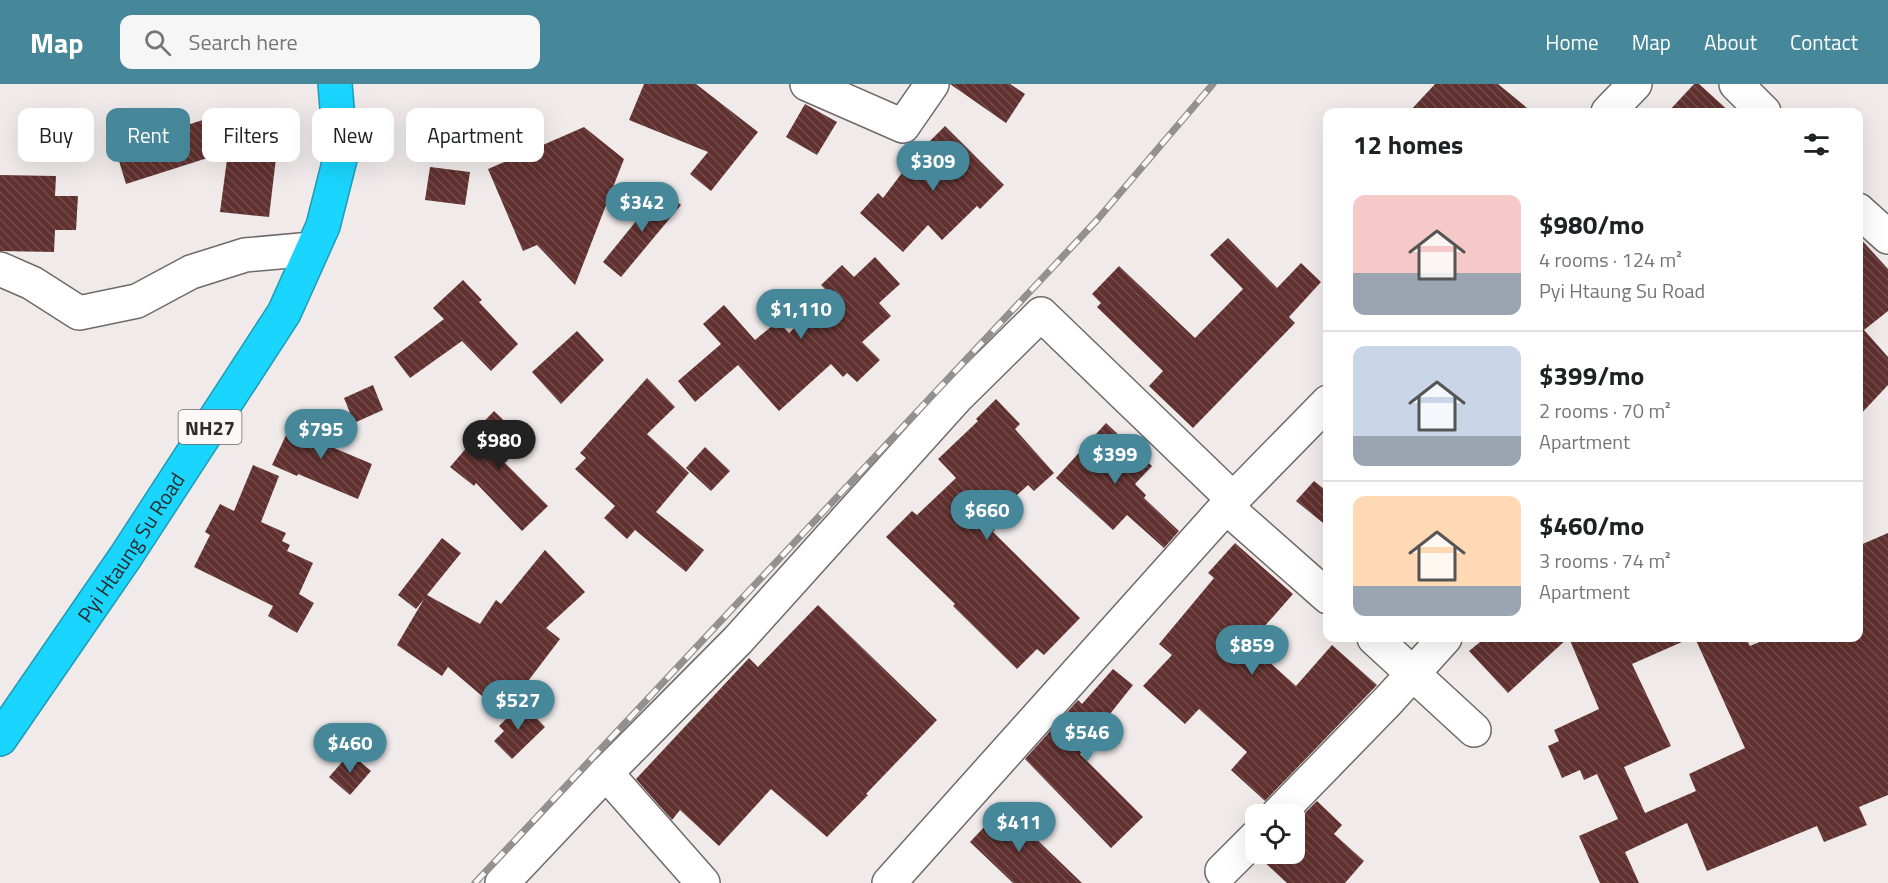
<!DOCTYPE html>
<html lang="en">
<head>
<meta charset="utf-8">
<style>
  body { margin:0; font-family:"Titillium Web",sans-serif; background:#f6f6f6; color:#202124; height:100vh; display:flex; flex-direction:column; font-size:22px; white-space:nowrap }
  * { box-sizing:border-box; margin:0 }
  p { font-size:20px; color:#757577 }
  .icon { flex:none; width:33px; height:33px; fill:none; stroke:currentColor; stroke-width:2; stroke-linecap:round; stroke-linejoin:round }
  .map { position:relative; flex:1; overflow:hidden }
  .drawer { position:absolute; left:1323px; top:24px; width:540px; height:534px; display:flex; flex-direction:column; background:#fff; border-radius:12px; box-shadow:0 6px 24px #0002 }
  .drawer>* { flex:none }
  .hud { position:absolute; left:18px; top:24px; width:570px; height:54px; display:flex; gap:12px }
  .buttons { position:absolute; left:1245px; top:720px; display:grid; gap:12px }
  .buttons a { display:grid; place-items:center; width:60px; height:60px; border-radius:12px; background:#fff; box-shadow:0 6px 24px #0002; font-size:30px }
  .price { position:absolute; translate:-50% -51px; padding:0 14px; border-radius:21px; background:#468799; color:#fff; font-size:20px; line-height:39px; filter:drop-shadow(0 2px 3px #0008) }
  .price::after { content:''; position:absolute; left:50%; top:36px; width:18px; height:14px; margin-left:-9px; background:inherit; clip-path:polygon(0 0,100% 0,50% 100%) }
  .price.selected { background:#222; color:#fff }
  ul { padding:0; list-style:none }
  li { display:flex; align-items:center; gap:18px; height:150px; padding:0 30px }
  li+li { border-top:2px solid #e0e0e0 }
  li span { display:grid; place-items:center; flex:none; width:168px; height:120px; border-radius:12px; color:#555 }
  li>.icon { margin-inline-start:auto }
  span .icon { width:72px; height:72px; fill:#fffc; stroke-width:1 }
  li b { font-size:26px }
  h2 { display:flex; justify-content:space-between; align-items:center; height:72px; padding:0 30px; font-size:26px }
  .tag { padding:0 21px; border-radius:12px; background:#fff; box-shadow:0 6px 24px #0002; font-size:21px; line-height:54px }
  .tag.selected { background:#468799; color:#fff }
  header { display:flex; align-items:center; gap:36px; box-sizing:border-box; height:84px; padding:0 30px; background:#468799; color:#fff }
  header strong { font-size:28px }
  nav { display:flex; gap:33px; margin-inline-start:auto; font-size:21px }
  .search { width:420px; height:54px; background:#f6f6f6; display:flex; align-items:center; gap:15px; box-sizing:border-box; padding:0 21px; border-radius:12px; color:#757577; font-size:22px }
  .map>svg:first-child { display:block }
  .building { fill:url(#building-back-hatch) }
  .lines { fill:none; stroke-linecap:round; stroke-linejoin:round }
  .minor-casing { stroke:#6f6a6a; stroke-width:36 }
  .highway-casing { stroke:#219ab4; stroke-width:36 }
  .minor { stroke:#fff; stroke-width:33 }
  .highway { stroke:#1ad5fe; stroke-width:33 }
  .rail-casing { stroke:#93908f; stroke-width:7 }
  .rail { stroke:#fdf8f8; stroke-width:4.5; stroke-dasharray:14; stroke-linecap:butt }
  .labels { text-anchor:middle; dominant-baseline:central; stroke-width:6; stroke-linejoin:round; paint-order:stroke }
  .shield { fill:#fdf8f8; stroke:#6b6868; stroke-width:1.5 }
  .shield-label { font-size:20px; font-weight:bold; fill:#2d2b2b }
  .street-label { font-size:21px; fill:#2d2b2b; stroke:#fdf8f8 }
</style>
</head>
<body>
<header>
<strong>Map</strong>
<div class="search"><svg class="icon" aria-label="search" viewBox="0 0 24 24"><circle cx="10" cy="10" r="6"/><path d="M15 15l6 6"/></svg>Search here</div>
<nav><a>Home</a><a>Map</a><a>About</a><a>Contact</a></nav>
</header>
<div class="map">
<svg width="1888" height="799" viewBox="0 0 1888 799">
  <defs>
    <pattern id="building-back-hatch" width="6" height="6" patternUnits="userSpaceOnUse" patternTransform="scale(1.5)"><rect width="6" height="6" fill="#60312e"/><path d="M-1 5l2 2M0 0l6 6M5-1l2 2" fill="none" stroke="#734d4b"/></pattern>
  </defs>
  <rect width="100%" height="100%" fill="#f0ebea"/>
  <g class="building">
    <polygon points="644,0 696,0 758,48 711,107 690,90 708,68 629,36"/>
    <polygon points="950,0 1010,0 1025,10 1006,39"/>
    <polygon points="1435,0 1498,0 1532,28 1409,28"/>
    <polygon points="1694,0 1699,0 1730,28 1668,28"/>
    <polygon points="805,20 837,38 817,71 786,53"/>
    <polygon points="209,34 220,70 126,100 115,64"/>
    <polygon points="945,42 1004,101 980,125 977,122 942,156 928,141 903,168 860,129 878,109 883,114 914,73"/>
    <polygon points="584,43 624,75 575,201 537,161 523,167 488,85"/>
    <polygon points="228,68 276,74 269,133 220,128"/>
    <polygon points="430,83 470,88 465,121 425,116"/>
    <polygon points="0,91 56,92 55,112 78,112 76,146 55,146 54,168 0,167"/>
    <polygon points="662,105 681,121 621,193 603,178"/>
    <polygon points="1858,152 1888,185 1888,227 1864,246 1888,273 1888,301 1858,333"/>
    <polygon points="1228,154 1277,204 1301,179 1321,198 1289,233 1295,239 1193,344 1149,302 1163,287 1097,223 1101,219 1092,210 1119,182 1195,254 1243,205 1210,171"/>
    <polygon points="875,173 900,200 879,219 891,232 862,258 880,276 857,298 847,289 843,293 831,280 779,327 738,281 695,318 678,297 721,260 703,240 724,221 755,256 778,237 789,249 830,210 821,201 842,181 854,193"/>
    <polygon points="463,196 482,216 479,218 518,260 491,287 462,257 410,294 394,273 444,235 433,224"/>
    <polygon points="577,247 604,276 561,320 532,288"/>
    <polygon points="647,294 675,323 647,350 689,389 656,428 704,466 686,488 635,446 627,455 604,434 615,422 575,385 586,374 580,369"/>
    <polygon points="373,301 383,326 354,339 344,314"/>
    <polygon points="996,315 1020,340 1015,345 1054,389 1034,407 1028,401 988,438 995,445 993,448 1080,534 1044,571 1037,565 1017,585 953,522 955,520 886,453 912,427 917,431 956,394 938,375 978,337 976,335"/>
    <polygon points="494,327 521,353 514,360 519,364 505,379 548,422 522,447 476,399 474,402 450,383 474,355 470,352"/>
    <polygon points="295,332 332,349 315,356 372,380 358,415 298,390 297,392 272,381"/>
    <polygon points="1106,339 1152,382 1135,400 1146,411 1144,414 1179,447 1164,464 1127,431 1113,446 1056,394"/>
    <polygon points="705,363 730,387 711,407 686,384"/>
    <polygon points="253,381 279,392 261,438 286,449 282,457 290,461 287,467 313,479 299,510 314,519 297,549 268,532 273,522 194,483 210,451 205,448 220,420 234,427"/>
    <polygon points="1314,397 1328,408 1328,443 1296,417"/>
    <polygon points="1888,449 1888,711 1859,723 1867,741 1824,758 1817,742 1707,787 1687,739 1625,768 1639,799 1600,799 1579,752 1618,735 1597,690 1584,696 1580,686 1562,694 1548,662 1559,657 1554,646 1599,625 1569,554 1691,554 1632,580 1671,662 1624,683 1645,729 1696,707 1689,690 1745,664 1695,554 1746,554 1750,562 1769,554 1858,554 1858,462"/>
    <polygon points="442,454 461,469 427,511 480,540 496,516 501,520 545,466 585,508 546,544 560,555 503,630 448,583 442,592 397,561 424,515 416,525 398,511"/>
    <polygon points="1235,459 1293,510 1249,560 1296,602 1332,561 1377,601 1265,717 1231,686 1247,668 1199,625 1185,640 1143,602 1172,571 1159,560 1214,494 1208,489"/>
    <polygon points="818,521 937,636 866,710 868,711 827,753 771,705 719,762 680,726 672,736 636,695 749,574 758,583"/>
    <polygon points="1485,554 1568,554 1508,609 1469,567"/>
    <polygon points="1113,585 1133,601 1102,640 1107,645 1080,670 1143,733 1111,764 1025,675 1078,616 1082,620"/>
    <polygon points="522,619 545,643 512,675 494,657 504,647 499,642"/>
    <polygon points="350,669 371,687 350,711 329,693"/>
    <polygon points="1317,717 1342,741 1334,750 1364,777 1345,799 1287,799 1261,775 1266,770 1294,770 1294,740"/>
    <polygon points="1003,723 1082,799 1013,799 970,758"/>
  </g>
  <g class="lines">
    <g class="minor-casing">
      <g id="minor">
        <polyline points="807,0 903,42 932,0"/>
        <polyline points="1736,0 1764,28"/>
        <polyline points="1608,28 1635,0"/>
        <polyline points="1858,126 1888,153"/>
        <polyline points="0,185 32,199 79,229 137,217 191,188 245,171 312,165"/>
        <polyline points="1226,423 1328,513"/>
        <polyline points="1374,554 1474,646"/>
        <polyline points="606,689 703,799"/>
        <polyline points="1278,730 1388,617 1445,554"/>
        <polyline points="1222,787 1256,753"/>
        <polyline points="502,799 606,689 738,556 957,313 1041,230 1233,415 1328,318"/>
        <polyline points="889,799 1233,415"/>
      </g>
    </g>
    <g class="highway-casing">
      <g id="highway">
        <path id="s1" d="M 0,655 L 126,472 L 284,229 L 323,142 L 341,71 L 335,0"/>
      </g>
    </g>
    <use href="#minor" class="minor"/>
    <use href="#highway" class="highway"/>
    <g class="rail-casing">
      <polyline id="rail" points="475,799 1097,136 1213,0"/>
    </g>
    <use href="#rail" class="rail"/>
  </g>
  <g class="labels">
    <rect class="shield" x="178.5" y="326" width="63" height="34" rx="4.5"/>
    <g class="shield-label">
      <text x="210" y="343">NH27</text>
    </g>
    <g class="street-label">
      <text stroke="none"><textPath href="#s1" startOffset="232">Pyi Htaung Su Road</textPath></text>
    </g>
  </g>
</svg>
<div class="buttons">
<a><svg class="icon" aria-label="locate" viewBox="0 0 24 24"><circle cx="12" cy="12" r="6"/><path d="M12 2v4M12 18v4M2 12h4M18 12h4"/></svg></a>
</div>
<b class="price" style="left:933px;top:108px">$309</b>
<b class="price" style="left:642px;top:149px">$342</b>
<b class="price" style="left:801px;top:256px">$1,110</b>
<b class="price" style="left:321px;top:376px">$795</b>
<b class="price selected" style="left:499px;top:387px">$980</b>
<b class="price" style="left:1115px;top:401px">$399</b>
<b class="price" style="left:987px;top:457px">$660</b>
<b class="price" style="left:1252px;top:592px">$859</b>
<b class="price" style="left:518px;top:647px">$527</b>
<b class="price" style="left:1087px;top:679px">$546</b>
<b class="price" style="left:350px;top:690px">$460</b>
<b class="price" style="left:1019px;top:769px">$411</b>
<div class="hud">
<a class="tag">Buy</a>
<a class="tag selected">Rent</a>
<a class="tag">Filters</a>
<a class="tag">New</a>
<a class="tag">Apartment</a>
</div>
<section class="drawer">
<h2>12 homes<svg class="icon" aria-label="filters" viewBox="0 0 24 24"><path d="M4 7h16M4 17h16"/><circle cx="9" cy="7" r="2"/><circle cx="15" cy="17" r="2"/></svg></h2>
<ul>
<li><span style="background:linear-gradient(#f6c9c9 65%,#9aa5b1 0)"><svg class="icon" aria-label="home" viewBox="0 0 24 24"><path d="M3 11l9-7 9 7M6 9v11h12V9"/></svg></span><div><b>$980/mo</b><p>4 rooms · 124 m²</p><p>Pyi Htaung Su Road</p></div></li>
<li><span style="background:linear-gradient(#c9d6e8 75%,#9aa5b1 0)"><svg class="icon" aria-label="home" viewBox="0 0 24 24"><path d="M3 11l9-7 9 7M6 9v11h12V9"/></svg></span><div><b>$399/mo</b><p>2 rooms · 70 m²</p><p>Apartment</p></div></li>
<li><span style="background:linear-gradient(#ffd9b3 75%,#9aa5b1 0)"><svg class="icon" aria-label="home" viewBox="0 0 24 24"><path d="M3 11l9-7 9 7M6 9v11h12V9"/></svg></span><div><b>$460/mo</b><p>3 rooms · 74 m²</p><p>Apartment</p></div></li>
</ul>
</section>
</div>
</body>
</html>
